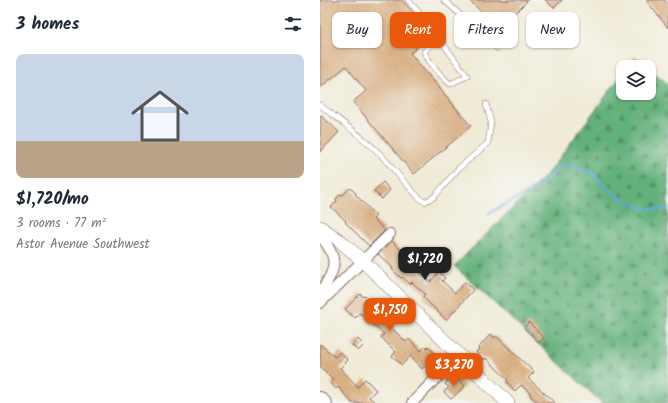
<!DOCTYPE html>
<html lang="en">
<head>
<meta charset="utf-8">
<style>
  body { margin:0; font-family:Kalam,sans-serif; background:#f6f6f7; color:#1f2937; height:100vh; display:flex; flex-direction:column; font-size:15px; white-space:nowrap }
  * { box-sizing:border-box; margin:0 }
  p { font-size:13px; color:#747a83 }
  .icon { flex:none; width:22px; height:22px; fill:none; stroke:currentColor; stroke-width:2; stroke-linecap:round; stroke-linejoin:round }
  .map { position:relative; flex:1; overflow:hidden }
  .panel { display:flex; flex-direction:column; background:#fff; width:320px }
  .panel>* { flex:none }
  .guide { position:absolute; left:12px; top:12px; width:276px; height:36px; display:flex; gap:8px }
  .tools { position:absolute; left:296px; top:60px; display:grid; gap:8px }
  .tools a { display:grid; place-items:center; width:40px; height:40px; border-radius:8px; background:#fff; box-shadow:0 1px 3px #0004; font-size:20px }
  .price { position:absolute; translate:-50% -34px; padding:0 9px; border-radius:8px; background:#ea580c; color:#fff; font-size:13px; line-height:26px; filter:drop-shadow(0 1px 2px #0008) }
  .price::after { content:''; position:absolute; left:50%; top:24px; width:12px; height:9px; margin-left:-6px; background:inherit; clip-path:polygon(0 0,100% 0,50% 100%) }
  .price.on { background:#222; color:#fff }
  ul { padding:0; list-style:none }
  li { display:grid; align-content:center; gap:8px; height:212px; padding:0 16px }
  li span { display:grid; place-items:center; height:124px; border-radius:8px; color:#555 }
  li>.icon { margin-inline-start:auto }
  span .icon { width:72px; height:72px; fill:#fffc; stroke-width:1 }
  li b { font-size:17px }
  h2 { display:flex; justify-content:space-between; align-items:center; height:48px; padding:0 16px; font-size:17px }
  .tag { padding:0 14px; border-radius:8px; background:#fff; box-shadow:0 1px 3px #0004; font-size:14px; line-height:36px }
  .tag.on { background:#ea580c; color:#fff }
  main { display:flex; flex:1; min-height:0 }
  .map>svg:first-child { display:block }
  .forest { fill:url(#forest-firs); stroke:#576852 }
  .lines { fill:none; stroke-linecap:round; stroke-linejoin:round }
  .stream { stroke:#62a9d8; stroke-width:2.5 }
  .building { fill:url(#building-back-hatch) }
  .service-casing { stroke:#846667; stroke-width:6 }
  .minor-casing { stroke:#846667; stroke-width:12 }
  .tertiary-casing { stroke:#846667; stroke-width:14 }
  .service { stroke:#fff; stroke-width:5 }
  .minor { stroke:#fff; stroke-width:10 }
  .tertiary { stroke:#fff; stroke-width:13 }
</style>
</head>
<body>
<main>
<section class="panel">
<h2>3 homes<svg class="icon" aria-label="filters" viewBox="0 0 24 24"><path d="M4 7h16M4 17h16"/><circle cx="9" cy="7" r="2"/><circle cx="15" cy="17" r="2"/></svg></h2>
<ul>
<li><span style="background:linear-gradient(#c9d6e8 70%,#b9a48a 0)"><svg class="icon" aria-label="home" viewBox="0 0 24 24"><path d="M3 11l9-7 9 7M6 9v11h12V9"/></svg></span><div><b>$1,720/mo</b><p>3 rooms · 77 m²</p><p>Astor Avenue Southwest</p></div></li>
</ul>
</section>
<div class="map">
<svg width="348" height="403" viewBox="0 0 348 403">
  <defs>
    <pattern id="forest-firs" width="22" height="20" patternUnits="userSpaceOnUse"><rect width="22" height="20" fill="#64b17a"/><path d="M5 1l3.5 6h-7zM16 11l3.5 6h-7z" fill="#548f64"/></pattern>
    <pattern id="building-back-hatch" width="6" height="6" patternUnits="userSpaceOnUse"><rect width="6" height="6" fill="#ddb487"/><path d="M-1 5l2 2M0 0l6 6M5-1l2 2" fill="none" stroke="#bf9a75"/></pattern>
  </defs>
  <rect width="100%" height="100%" fill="#f6f6f2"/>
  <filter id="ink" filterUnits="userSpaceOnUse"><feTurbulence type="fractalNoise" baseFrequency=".025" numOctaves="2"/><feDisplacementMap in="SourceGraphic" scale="8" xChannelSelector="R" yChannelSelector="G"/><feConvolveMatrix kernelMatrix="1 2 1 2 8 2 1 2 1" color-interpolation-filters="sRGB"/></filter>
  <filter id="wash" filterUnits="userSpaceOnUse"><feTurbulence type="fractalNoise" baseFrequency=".012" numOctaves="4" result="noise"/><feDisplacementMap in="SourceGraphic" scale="16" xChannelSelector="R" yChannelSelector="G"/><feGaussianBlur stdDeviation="0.9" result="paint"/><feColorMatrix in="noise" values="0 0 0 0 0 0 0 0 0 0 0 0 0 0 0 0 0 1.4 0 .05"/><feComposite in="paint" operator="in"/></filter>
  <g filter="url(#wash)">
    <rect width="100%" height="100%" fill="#f0ebd7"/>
    <g class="forest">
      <polygon points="315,57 328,67 307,67"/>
      <polygon points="329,68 348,84 348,403 282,403 134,266 227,174 303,73 303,93 329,93"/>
    </g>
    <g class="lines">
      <polyline class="stream" points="169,213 207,193 224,182 237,170 249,164 273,173 283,185 293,193 305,200 317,206 330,209 348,209"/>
    </g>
    <g id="blocks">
      <g class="building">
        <polygon points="0,0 82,0 112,35 90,53 151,126 94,174 33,102 46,91 26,66 0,88"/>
        <polygon points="149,0 208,0 179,29"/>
        <polygon points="225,0 242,0 234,8"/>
        <polygon points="326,0 345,0 348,4 348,28"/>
        <polygon points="0,115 6,121 7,121 19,132 0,152"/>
        <polygon points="63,182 70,190 62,199 54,191"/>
        <polygon points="30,188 36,193 35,194 56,216 53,219 65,230 49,246 25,222 26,221 11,207 17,201 16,199 21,194 23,195"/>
        <polygon points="72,241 85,254 88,250 97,258 92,263 93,264 92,265 110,282 119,272 125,278 122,281 135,293 145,282 153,290 126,320 103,297 105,294 92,282 90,284 82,277 81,278 72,269 73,268 58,254"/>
        <polygon points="40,294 44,297 45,296 56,307 59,303 61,305 63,303 70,309 67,311 69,313 64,320 86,342 89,339 101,351 105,347 106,348 108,346 116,355 115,356 115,357 102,369 90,356 82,365 72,356 76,352 61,337 64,334 40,313 35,318 25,309"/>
        <polygon points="209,322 224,338 219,343 204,328"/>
        <polygon points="171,334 174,338 176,336 214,372 208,378 235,403 219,403 210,396 211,394 201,385 195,391 187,382 188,380 166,358 164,360 156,352 159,349 158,348"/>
        <polygon points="38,339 44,345 38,351 32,345"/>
        <polygon points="0,344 15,357 20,352 28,360 20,368 38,387 45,379 56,390 49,397 56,403 32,403 18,387 16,389 11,383 14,380 0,366"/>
        <polygon points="134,375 145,386 131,399 124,392 129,387 125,384"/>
      </g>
    </g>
  </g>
  <g filter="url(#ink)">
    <use href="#blocks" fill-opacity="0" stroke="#846667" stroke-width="1"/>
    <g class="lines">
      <g class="service-casing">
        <g id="service">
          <path d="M 88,0 L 107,22 L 147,76 L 130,84 C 119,74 111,65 104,52 L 118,37"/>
          <polyline points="124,0 177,48"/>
          <path d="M 0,105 C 20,121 42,136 60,154 C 75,170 88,188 104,202 L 114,197 L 138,169 L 168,143 L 171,122 L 166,104"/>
        </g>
      </g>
      <g class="minor-casing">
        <g id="minor">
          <path d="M 0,236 C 20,258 16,270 0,293"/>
          <polyline points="0,303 70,234"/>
          <polyline points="0,397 7,403"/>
          <polyline points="92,403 139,355"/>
        </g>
      </g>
      <g class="tertiary-casing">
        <polyline id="tertiary" points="0,227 19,240 43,261 188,403"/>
      </g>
      <use href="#service" class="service"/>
      <use href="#minor" class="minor"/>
      <use href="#tertiary" class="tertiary"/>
    </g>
  </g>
</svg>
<div class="tools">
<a><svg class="icon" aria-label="layers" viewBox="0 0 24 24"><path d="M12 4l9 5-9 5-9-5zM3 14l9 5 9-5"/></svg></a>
</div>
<b class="price on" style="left:105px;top:281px">$1,720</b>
<b class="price" style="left:70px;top:332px">$1,750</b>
<b class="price" style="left:134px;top:387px">$3,270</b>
<div class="guide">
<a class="tag">Buy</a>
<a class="tag on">Rent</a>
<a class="tag">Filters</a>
<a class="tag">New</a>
</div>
</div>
</main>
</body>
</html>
